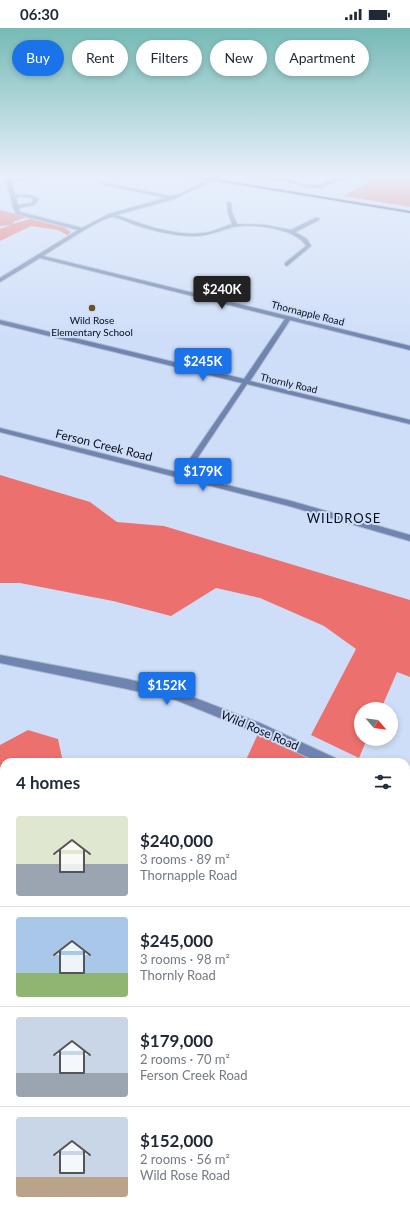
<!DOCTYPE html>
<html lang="en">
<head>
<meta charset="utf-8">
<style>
  body { margin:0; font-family:Lato,sans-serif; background:#f6f6f7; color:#1f2937; height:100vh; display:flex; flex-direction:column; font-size:15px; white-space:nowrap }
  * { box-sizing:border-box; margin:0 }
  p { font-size:13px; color:#747a83 }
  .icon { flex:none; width:22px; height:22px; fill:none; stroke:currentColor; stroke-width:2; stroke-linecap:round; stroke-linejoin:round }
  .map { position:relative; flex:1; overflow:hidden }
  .side { position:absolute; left:0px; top:730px; width:410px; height:456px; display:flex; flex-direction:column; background:#fff; border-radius:12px 12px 0 0; box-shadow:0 2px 6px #0003 }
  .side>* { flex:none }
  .top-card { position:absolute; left:12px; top:12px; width:386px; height:36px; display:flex; gap:8px }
  .needle { width:26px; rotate:118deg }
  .tools { position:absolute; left:354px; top:674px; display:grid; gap:8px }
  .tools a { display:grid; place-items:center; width:44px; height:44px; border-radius:50%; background:#fff; box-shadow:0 2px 6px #0003; font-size:20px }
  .price { position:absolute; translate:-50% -34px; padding:0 9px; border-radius:4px; background:#1a73e8; color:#fff; font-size:13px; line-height:26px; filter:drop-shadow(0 1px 2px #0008) }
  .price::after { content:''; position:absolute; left:50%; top:24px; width:12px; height:9px; margin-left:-6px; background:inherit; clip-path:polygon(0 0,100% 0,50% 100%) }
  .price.selected { background:#222; color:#fff }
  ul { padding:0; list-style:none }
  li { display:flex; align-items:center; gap:12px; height:100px; padding:0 16px }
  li+li { border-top:1px solid #e0e1e3 }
  li span { display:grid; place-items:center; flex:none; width:112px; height:80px; border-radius:4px; color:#555 }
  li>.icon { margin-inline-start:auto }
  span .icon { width:48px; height:48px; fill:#fffc; stroke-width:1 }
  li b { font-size:17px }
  h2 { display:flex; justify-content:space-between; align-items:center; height:48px; padding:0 16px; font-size:17px }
  .pill { padding:0 14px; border-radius:18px; background:#fff; box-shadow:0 2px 6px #0003; font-size:14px; line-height:36px }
  .pill.selected { background:#1a73e8; color:#fff }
  .status { display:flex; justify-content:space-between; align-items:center; height:28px; padding:0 20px; background:#fff; direction:ltr }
  .status svg { height:11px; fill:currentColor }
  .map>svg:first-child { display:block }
  .forest { fill:#ec716e }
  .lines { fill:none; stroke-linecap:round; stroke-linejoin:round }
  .stream-far1 { stroke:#6ac368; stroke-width:4.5 }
  .stream { stroke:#6ac368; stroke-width:5.5 }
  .street-casing { stroke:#abb8d0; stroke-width:2 }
  .primary-casing { stroke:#abb8d0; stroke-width:2 }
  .street { fill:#6f85af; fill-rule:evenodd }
  .primary { fill:#183982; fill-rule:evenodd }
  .poi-dot { fill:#695221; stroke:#cfdef8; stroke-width:1.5 }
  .labels { text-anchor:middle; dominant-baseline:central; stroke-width:4; stroke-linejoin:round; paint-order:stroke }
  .far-street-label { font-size:10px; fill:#060d1c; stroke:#cfdef8 }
  .far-poi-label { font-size:10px; fill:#060d1c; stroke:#cfdef8 }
  .street-label { font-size:12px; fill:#060d1c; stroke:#cfdef8 }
  .neighbourhood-label { font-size:13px; letter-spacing:1px; fill:#060d1c; stroke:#cfdef8 }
</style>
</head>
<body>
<div class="status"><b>06:30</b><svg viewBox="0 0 49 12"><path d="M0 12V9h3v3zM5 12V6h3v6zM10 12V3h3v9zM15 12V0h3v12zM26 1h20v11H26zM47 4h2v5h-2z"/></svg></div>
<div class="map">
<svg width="410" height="1186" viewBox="0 0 410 1186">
  <rect width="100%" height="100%" fill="#cfdef8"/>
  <g class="forest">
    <polygon points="372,148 410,150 410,179 343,168 369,154"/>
    <polygon points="0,182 27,189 15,193 12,196 31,191 63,199 71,204 67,207 58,202 31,198 0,213 0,201 11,197 0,198"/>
    <polygon points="0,447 90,474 117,494 164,498 410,572 410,649 397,644 381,681 361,681 361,711 367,711 359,730 311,707 356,621 324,598 260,570 216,560 171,588 113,573 20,555 0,555"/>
    <polygon points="28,702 58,711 63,734 4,734 4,829 0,829 0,717"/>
    <polygon points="258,706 309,730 311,734 245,734"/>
    <polygon points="0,866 4,866 4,1072 0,1070"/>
    <polygon points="406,871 410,873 410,1041 406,1035"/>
    <polygon points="406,1102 410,1117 410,1186 217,1186 216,1182 406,1182"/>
  </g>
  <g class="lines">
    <polyline class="stream-far1" points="0,846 4,847"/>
    <polyline class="stream" points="406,1060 410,1067"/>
    <g class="street-casing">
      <g id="street">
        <path d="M 0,148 L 4,148 L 8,152 L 38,148 L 11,154 L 15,167 L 30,167 L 39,171 L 34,177 L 19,180 L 20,184 L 82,200 L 109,186 L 166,170 L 101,156 L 100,154 L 171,168 L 180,166 L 215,148 L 221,148 L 174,171 L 116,187 C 145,197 175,209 205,205 C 215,203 223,199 232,196 L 228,185 L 227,175 L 229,174 L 231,175 L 232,185 L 237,196 L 265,197 L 291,202 L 315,190 L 319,190 L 319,192 L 295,204 L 307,211 L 311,218 L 287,238 L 285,237 L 285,235 L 306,218 C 296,200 252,195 233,199 C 221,202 211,207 198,208 C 177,209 155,203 135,197 C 129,195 119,189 112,189 C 100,190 56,220 43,228 L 410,318 L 410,322 L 290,292 L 250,353 L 410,392 L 410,396 L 247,356 L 186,447 L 291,473 L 410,507 L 410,513 L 289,478 L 0,404 L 0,400 L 180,445 L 242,355 L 0,296 L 0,292 L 244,351 L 285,291 L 40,230 L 0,254 L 0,250 L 78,202 L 16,186 L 13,179 L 7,155 ZM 16,169 L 29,169 L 34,171 L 31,175 L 18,177 Z"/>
        <polygon points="243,148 287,151 306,157 316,158 343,148 349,148 323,159 316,160 306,159 287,153"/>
        <polygon points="0,627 127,651 177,663 260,695 335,730 337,734 318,734 252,703 176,672 127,661 0,635"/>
        <polygon points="406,763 410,765 410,777 406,775"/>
      </g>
    </g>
    <g class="primary-casing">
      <polygon id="primary" points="186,148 197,148 410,183 410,185"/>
    </g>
    <use href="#street" class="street"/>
    <use href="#primary" class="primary"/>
  </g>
  <linearGradient id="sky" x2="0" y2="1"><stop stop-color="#75bab5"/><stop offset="0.47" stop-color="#e9f0fc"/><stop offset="1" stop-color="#e9f0fc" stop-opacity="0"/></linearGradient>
  <rect width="410" height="314" fill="url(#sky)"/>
  <circle class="poi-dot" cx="92" cy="280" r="4"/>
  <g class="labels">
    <g class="far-street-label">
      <text transform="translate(308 285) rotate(14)">Thornapple Road</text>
      <text transform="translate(289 355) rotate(13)">Thornly Road</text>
    </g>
    <g class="far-poi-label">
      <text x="92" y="292">Wild Rose<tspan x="92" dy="12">Elementary School</tspan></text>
    </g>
    <g class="street-label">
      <text transform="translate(104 417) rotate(14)">Ferson Creek Road</text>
      <text transform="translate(260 702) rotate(23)">Wild Rose Road</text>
    </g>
    <g class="neighbourhood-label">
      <text x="344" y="490">WILDROSE</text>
    </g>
  </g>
</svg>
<div class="tools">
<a><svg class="needle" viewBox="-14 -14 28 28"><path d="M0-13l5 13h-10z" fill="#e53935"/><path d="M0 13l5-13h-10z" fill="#747a83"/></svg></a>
</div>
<b class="price selected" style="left:222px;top:282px">$240K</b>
<b class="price" style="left:203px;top:354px">$245K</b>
<b class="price" style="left:203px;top:464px">$179K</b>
<b class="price" style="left:167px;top:678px">$152K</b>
<div class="top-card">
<a class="pill selected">Buy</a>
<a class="pill">Rent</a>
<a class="pill">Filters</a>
<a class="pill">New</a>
<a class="pill">Apartment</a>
</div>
<section class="side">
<h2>4 homes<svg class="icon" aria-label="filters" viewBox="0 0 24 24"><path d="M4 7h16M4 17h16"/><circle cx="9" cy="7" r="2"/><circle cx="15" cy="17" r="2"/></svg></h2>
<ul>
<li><span style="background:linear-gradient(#dfe7d0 60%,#9aa5b1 0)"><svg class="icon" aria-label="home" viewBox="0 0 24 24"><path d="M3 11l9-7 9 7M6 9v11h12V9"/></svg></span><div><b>$240,000</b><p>3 rooms · 89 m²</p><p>Thornapple Road</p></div></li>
<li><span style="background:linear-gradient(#a9c7e8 70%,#8fb573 0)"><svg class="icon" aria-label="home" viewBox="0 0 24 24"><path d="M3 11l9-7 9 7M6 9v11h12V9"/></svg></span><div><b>$245,000</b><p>3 rooms · 98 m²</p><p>Thornly Road</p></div></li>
<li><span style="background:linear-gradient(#c9d6e8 70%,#9aa5b1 0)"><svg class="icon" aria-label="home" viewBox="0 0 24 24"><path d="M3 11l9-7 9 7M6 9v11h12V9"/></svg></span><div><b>$179,000</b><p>2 rooms · 70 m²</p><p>Ferson Creek Road</p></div></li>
<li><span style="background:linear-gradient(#c9d6e8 75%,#b9a48a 0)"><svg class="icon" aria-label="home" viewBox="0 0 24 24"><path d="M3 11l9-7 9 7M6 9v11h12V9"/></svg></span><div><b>$152,000</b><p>2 rooms · 56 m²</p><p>Wild Rose Road</p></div></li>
</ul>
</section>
</div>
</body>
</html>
